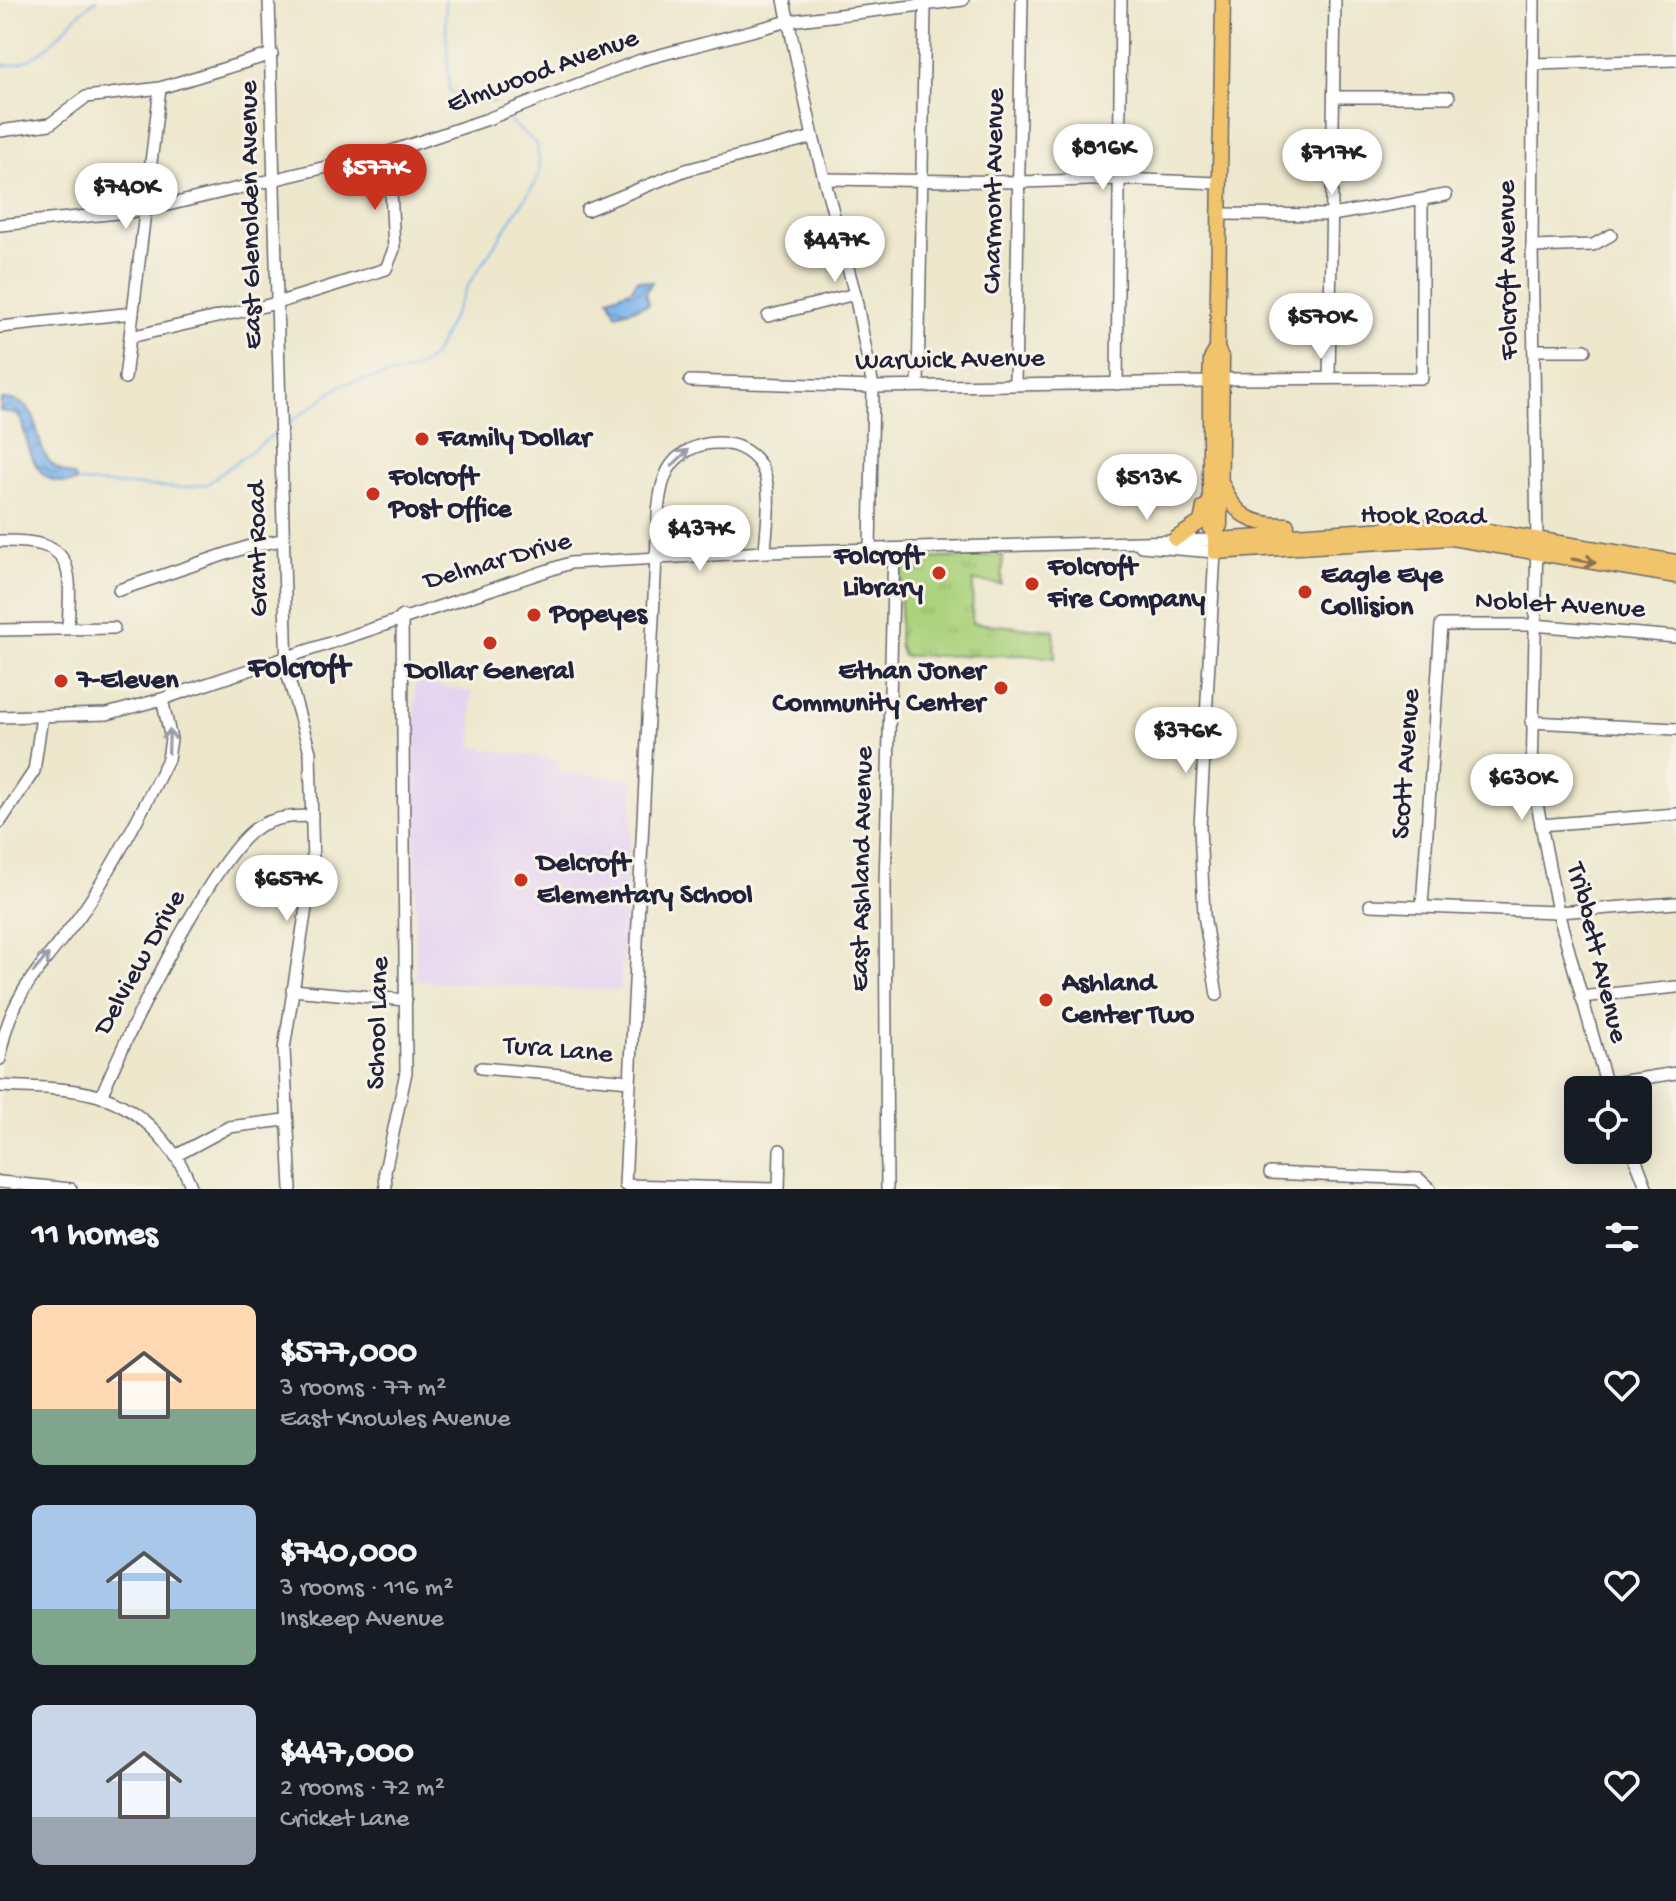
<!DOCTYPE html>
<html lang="en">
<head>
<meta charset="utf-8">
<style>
  body { margin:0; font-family:"Gochi Hand",sans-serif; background:#242831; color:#f1f3f6; height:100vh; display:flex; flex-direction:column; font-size:30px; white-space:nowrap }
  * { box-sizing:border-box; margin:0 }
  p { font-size:26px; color:#9ea1a6 }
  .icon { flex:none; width:44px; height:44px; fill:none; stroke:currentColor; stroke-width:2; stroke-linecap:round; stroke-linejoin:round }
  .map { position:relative; height:1189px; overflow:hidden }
  .sheet { display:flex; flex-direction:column; background:#171b24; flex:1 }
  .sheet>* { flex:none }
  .controls { position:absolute; left:1564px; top:1076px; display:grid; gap:16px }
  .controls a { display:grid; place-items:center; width:88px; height:88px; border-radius:12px; background:#171b24; box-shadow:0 4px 20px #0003; font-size:40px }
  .price { position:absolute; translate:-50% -68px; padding:0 18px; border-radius:28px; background:#fff; color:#222; font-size:26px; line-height:52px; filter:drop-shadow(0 2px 4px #0008) }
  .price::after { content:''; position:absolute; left:50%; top:48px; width:24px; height:18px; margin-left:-12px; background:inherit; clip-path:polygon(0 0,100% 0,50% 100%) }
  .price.current { background:#c8321e; color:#fff }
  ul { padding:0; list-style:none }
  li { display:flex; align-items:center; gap:24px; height:200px; padding:0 32px }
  li span { display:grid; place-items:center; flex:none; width:224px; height:160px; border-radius:12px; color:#555 }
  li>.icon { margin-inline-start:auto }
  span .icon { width:96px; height:96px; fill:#fffc; stroke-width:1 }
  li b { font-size:34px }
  h2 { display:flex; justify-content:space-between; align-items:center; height:96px; padding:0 32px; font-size:34px }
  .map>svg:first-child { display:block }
  .built { fill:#e4d3f1 }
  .park { fill:url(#park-tufts); stroke:#667a5c; stroke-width:2 }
  .water { fill:url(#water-waves); stroke:#4f6b94; stroke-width:2 }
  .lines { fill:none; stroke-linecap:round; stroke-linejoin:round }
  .stream { stroke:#7cb4ec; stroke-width:2 }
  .minor-casing { stroke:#69676e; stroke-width:14 }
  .major-casing { stroke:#69676e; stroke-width:17 }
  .minor { stroke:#fff; stroke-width:11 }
  .major { stroke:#f1c36a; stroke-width:14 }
  .oneway { stroke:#9c9ca7 }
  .oneway2 { stroke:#8a7252 }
  .poi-dot { fill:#c8321e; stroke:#f7f3e8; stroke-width:3 }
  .labels { text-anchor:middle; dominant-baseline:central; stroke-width:6; stroke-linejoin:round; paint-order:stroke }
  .street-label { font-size:28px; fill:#22223b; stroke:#f7f3e8 }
  .poi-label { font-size:28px; font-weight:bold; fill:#22223b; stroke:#f7f3e8; text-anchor:start }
  .quarter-label { font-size:32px; font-weight:bold; fill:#22223b; stroke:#f7f3e8 }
</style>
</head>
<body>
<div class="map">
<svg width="1676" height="1189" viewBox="0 0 1676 1189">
  <defs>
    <pattern id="park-tufts" width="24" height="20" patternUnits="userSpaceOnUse" patternTransform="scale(2)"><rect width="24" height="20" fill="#abd27c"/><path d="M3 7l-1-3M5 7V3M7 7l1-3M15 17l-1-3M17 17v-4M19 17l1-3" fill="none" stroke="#93b46c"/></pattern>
    <pattern id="water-waves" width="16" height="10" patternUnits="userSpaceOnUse" patternTransform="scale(2)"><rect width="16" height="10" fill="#7cb4ec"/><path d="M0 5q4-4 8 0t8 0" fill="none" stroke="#6592c0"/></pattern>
  </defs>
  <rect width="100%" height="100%" fill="#f7f3e8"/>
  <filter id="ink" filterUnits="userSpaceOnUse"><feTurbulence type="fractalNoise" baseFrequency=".0125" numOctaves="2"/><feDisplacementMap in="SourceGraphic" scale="16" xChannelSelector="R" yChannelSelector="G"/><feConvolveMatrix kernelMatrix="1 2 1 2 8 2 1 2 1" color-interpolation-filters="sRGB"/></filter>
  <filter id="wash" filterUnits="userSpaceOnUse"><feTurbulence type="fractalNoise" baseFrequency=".006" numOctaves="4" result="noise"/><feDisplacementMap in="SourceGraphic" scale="32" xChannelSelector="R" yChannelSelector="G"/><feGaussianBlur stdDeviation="1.8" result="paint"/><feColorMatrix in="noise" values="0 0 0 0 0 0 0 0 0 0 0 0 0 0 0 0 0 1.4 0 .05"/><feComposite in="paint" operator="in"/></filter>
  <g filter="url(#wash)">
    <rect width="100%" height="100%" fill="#ede7cc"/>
    <polygon class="built" points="415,681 471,692 473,747 559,760 560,772 634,779 620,991 416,981"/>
    <polygon class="park" points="1003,555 1001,584 973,581 972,623 1054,630 1055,658 1023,655 903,656 899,645 902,560"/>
    <g class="water">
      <polygon points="637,280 652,282 645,293 649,304 616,314 609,298 632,289"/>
      <path d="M 1,399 C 59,400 16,460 74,476 L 77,482 C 34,489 30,451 21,419 L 16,414 L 0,411 Z"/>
    </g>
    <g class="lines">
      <g class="stream">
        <polyline points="445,0 449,90 464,102 495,102"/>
        <path d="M 0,65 C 45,69 62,21 97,0"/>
        <polyline points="285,426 343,384 414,370 433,357 467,287 536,182 540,169 537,144 510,122"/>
        <polyline points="77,482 181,488 207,484 277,432"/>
      </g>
    </g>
  </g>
  <g filter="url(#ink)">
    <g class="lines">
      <g class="minor-casing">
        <g id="minor">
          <polyline points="269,0 287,673 310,752 313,863 284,1049 291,1189"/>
          <polyline points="784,0 813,137 855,294 873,387 870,551"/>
          <polyline points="1534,0 1532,247 1537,540 1532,778 1558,912 1608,1090"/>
          <polyline points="1533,64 1676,60"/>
          <polyline points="1334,97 1449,97"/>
          <polyline points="0,131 50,124 86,97 160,88 272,54"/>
          <polyline points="826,179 1020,182 1121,179 1218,183"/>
          <polyline points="587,210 686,170 813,137"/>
          <polyline points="1219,214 1332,215 1446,195"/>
          <polyline points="0,225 147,210 389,152 485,120 641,60 789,21 963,0"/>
          <polyline points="1532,247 1593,245 1611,235"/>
          <polyline points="768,316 855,294"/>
          <polyline points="0,327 133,313"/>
          <polyline points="130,337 277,303 386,269 394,249 389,152"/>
          <polyline points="1534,350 1585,350"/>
          <polyline points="125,378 160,88"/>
          <polyline points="1329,378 1335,0"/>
          <polyline points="1221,379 1422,378 1422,200"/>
          <polyline points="690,381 873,387 1210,382"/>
          <polyline points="1015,383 1022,0"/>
          <polyline points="1117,384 1121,0"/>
          <polyline points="918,386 925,6"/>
          <path d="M 0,541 C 73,540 72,562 68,627"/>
          <polyline points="1141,546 1215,552 1200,827 1204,915 1217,995"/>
          <path d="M 765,552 C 766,527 774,488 761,466 C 739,430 679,438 665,477 C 656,500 658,532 656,557 L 625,1185 L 774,1189"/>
          <polyline points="119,590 250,546 282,540"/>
          <polyline points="0,630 114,628"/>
          <polyline points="0,717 107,714 162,699 570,563 765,552 1215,540"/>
          <polyline points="1531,722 1676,729"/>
          <polyline points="0,822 34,771 42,716"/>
          <polyline points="1541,825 1676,814"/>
          <polyline points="1370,905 1558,912 1676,903"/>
          <polyline points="1422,906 1441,625 1533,625 1676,637"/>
          <polyline points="292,990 406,1000"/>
          <polyline points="1581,997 1676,987"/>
          <path d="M 0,1059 C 8,987 56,955 92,898 C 120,853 145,806 168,759 L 171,739 L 162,699"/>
          <polyline points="481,1068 630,1081"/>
          <polyline points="1606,1084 1676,1073"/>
          <path d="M 0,1086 C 32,1088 67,1087 99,1096 C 141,1108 178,1149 192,1189"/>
          <path d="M 101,1097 C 122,1044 215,852 258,827 C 275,817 293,816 312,816"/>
          <polyline points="1632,1150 1647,1189"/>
          <polyline points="177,1155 229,1127 285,1120"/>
          <polyline points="1270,1173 1419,1179 1430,1189"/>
          <polyline points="0,1182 71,1189"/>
          <polyline points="386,1189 385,1171 406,1072 402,616"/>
          <polyline points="779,1189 780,1150"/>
          <polyline points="887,1189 885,885 894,550"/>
        </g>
      </g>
      <g class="major-casing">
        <g id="major">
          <polyline points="1217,349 1211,359 1210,382 1210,527 1215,534 1215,552 1451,538 1676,576"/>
          <path d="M 1223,486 C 1236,518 1254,525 1287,525"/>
          <polyline points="1215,534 1220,525 1222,359 1217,349 1223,0"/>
          <polyline points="1175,539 1201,522 1204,507"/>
          <polyline points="1215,540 1451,525 1676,562"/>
        </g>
      </g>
      <use href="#minor" class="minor"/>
      <use href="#major" class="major"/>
    </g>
    <defs><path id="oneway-shaft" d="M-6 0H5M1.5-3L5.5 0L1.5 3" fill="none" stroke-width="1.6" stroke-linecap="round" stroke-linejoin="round" transform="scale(2)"/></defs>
    <g class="oneway">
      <use href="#oneway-shaft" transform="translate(680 458) rotate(-44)"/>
      <use href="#oneway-shaft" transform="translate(169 741) rotate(-88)"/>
      <use href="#oneway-shaft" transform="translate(41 963) rotate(-50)"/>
    </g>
    <use class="oneway2" href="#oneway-shaft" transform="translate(1584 561) rotate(9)"/>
  </g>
  <g class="poi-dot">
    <circle cx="422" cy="439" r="8"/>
    <circle cx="373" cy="494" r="8"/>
    <circle cx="939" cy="573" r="8"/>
    <circle cx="1032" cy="584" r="8"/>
    <circle cx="1305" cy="592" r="8"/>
    <circle cx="534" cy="615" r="8"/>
    <circle cx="490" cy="643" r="8"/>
    <circle cx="61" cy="681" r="8"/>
    <circle cx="1001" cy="688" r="8"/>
    <circle cx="521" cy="880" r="8"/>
    <circle cx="1046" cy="1000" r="8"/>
  </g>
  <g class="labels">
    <g class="street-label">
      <text transform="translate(543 72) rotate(-20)">Elmwood Avenue</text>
      <text transform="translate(995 191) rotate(-89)">Charmont Avenue</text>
      <text transform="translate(252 215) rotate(-91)">East Glenolden Avenue</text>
      <text transform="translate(1509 270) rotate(-91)">Folcroft Avenue</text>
      <text transform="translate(950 361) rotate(-1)">Warwick Avenue</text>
      <text transform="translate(1423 517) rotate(1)">Hook Road</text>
      <text transform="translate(259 549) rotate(-91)">Grant Road</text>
      <text transform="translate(498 562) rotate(-16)">Delmar Drive</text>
      <text transform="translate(1560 606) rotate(3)">Noblet Avenue</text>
      <text transform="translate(1407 764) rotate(-86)">Scott Avenue</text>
      <text transform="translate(863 869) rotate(-89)">East Ashland Avenue</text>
      <text transform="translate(1596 953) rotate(76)">Tribbett Avenue</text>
      <text transform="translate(141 963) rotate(-61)">Delview Drive</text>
      <text transform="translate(379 1023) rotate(-88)">School Lane</text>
      <text transform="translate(558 1051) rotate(5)">Tura Lane</text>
    </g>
    <g class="poi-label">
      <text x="438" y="439">Family Dollar</text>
      <text x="389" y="478">Folcroft<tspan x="389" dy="32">Post Office</tspan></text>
      <text x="923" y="557" text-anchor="end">Folcroft<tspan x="923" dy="32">Library</tspan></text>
      <text x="1048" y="568">Folcroft<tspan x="1048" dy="32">Fire Company</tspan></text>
      <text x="1321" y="576">Eagle Eye<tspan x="1321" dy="32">Collision</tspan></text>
      <text x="550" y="615">Popeyes</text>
      <text x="490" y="672" text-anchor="middle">Dollar General</text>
      <text x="985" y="672" text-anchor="end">Ethan Joner<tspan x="985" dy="32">Community Center</tspan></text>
      <text x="77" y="681">7-Eleven</text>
      <text x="537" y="864">Delcroft<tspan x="537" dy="32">Elementary School</tspan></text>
      <text x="1062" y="984">Ashland<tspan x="1062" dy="32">Center Two</tspan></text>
    </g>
    <g class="quarter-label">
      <text x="299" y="670">Folcroft</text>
    </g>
  </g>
</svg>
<div class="controls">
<a><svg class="icon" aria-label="locate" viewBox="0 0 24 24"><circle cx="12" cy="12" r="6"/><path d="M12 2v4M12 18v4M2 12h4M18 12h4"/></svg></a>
</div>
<b class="price" style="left:1103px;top:192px">$816K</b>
<b class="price" style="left:1332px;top:197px">$717K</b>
<b class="price current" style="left:375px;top:212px">$577K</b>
<b class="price" style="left:126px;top:231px">$740K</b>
<b class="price" style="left:835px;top:284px">$447K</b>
<b class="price" style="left:1321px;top:361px">$570K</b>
<b class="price" style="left:1147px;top:522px">$513K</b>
<b class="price" style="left:700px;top:573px">$437K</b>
<b class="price" style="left:1186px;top:775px">$376K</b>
<b class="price" style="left:1522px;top:822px">$630K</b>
<b class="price" style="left:287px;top:923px">$657K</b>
</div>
<section class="sheet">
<h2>11 homes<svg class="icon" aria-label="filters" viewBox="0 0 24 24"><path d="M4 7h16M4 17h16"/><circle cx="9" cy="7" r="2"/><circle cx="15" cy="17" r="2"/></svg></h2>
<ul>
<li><span style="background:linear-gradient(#ffd9b3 65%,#7fa58c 0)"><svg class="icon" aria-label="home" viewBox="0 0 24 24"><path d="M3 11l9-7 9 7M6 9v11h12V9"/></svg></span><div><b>$577,000</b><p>3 rooms · 77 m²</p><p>East Knowles Avenue</p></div><svg class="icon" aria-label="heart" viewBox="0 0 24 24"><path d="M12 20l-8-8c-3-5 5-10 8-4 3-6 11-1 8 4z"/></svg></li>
<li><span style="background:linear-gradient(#a9c7e8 65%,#7fa58c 0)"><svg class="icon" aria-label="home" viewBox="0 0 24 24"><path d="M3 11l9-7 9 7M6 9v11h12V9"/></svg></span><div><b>$740,000</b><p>3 rooms · 116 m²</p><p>Inskeep Avenue</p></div><svg class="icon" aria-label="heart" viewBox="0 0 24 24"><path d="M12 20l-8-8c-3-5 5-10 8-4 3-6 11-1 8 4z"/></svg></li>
<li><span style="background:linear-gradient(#c9d6e8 70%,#9aa5b1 0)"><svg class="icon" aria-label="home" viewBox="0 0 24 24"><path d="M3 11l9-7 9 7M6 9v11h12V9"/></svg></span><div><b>$447,000</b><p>2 rooms · 72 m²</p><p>Cricket Lane</p></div><svg class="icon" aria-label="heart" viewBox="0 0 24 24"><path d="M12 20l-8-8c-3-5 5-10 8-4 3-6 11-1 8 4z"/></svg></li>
</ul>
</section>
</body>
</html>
